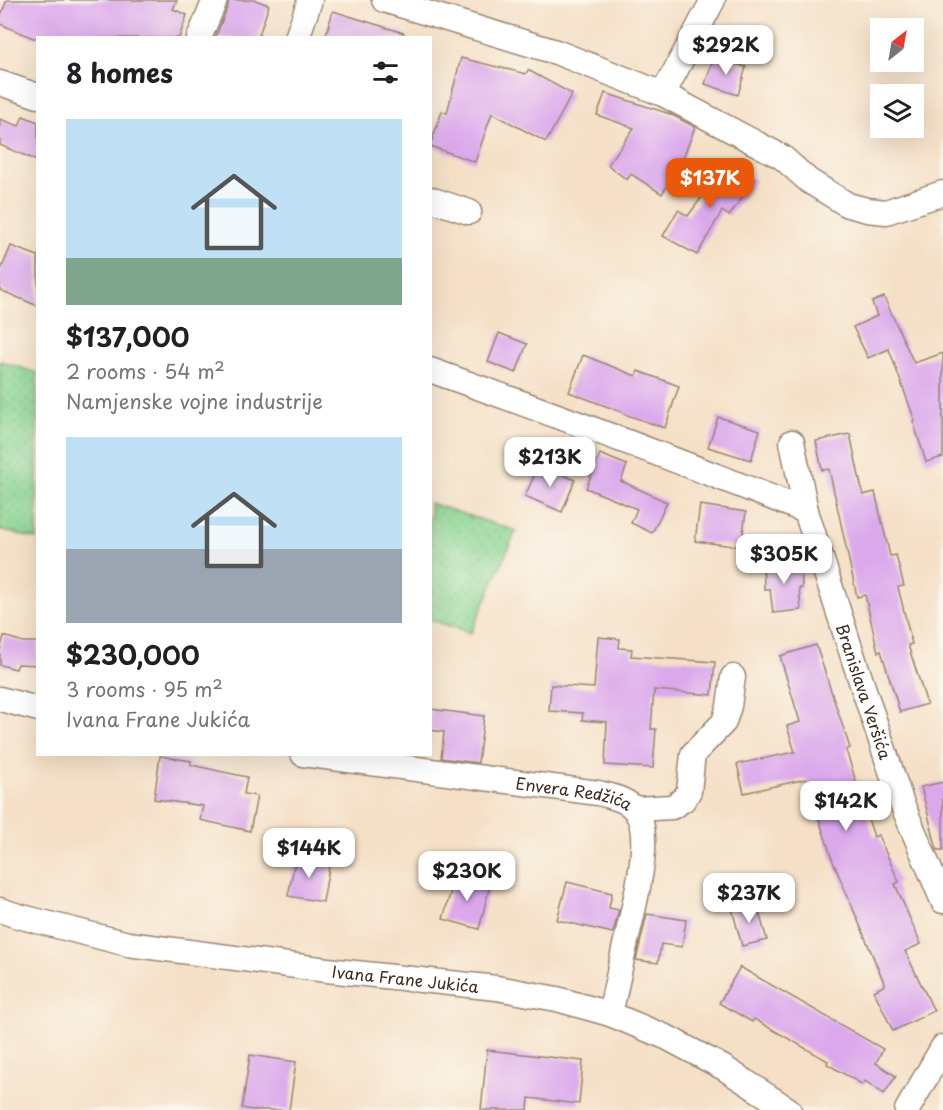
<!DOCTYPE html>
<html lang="en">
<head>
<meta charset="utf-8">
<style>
  body { margin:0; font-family:"Playpen Sans",sans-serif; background:#f6f6f6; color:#202124; height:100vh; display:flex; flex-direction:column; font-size:22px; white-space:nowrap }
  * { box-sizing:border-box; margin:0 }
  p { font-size:20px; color:#757577 }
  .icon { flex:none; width:33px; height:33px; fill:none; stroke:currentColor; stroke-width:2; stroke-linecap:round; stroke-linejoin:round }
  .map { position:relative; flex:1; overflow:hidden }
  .side { position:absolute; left:36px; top:36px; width:396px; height:720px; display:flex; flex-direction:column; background:#fff; border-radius:0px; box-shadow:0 6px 24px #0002 }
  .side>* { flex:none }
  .needle { width:39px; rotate:31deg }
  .fabs { position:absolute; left:870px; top:18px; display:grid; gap:12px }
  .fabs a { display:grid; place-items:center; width:54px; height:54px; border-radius:0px; background:#fff; box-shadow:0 6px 24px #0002; font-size:30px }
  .price { position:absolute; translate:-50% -51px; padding:0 14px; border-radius:12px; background:#fff; color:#222; font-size:20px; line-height:39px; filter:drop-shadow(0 2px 3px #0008) }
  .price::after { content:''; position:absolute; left:50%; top:36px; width:18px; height:14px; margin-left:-9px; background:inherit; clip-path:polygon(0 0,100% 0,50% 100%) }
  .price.on { background:#ea580c; color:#fff }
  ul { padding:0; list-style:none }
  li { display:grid; align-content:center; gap:12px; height:318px; padding:0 30px }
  li span { display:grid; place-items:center; height:186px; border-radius:0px; color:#555 }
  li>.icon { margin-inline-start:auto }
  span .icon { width:108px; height:108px; fill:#fffc; stroke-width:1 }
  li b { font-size:26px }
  h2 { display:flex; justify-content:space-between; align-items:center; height:72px; padding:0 30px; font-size:26px }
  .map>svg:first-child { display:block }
  .green { fill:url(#green-dots); stroke:#627f58; stroke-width:1.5 }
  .building { fill:#dba8ec }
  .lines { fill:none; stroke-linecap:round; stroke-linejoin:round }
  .minor-casing { stroke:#988572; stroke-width:27 }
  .minor { stroke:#fff; stroke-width:24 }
  .labels { text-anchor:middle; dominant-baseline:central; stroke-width:4.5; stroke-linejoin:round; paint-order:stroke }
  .street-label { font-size:16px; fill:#3b2a1e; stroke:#fbf7ec }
</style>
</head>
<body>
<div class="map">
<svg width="943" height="1110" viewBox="0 0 943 1110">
  <defs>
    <pattern id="green-dots" width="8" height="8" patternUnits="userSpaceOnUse" patternTransform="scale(1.5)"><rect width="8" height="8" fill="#88d491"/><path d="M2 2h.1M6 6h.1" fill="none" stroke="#76b67d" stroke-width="1.8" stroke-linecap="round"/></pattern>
  </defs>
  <rect width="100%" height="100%" fill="#fbf7ec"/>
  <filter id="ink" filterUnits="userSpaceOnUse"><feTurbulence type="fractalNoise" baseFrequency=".0167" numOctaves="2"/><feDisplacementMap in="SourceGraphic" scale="12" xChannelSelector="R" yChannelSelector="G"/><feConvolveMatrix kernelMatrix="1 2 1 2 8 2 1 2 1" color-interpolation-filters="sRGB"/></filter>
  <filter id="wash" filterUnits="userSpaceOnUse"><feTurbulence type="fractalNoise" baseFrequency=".008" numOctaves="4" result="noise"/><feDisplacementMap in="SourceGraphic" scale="24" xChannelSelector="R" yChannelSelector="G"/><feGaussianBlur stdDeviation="1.35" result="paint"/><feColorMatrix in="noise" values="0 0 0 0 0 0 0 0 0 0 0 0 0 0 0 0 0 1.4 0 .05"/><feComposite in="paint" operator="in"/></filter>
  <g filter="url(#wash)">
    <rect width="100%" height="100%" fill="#f5e0c7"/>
    <g class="green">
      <polygon points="0,361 37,373 37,539 0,530"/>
      <polygon points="430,503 516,531 471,633 431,620"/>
    </g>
    <g id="blocks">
      <g class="building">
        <polygon points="7,0 177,0 173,9 187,15 179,38 33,38 0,24 0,17"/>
        <polygon points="229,0 255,0 269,5 258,38 215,38 228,6"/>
        <polygon points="333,11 404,33 404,38 325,38"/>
        <polygon points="714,57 746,67 738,95 705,84"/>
        <polygon points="461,58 526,74 528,70 572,94 546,142 492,113 475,162 430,146 442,111 447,113"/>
        <polygon points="605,93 670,114 695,127 680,166 662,194 631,174 627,180 608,165 634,128 597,115"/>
        <polygon points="23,116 38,122 38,161 0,145 0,119 19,126"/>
        <polygon points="728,161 755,180 729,216 722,211 697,255 663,236 678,210 688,216"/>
        <polygon points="11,246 38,256 38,306 0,290 0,272"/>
        <polygon points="884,297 914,363 943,353 943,457 926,462 913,421 915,421 889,349 868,358 853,327 877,316 872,302"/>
        <polygon points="499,333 527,344 516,373 488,362"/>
        <polygon points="583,355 636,376 638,371 679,386 665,428 624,414 624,413 569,392"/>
        <polygon points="718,417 760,430 751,460 708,447"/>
        <polygon points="850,434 863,495 875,492 890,556 896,555 904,586 898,587 912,644 908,645 927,704 900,712 881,651 878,652 865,595 857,597 829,469 822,470 816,441"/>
        <polygon points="600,454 627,465 621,481 667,502 652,533 631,523 637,509 586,488"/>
        <polygon points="539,465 575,480 562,512 525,496"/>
        <polygon points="700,505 746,512 741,547 695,541"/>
        <polygon points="801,562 802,588 799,588 801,610 773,613 770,589 764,589 763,563"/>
        <polygon points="4,636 23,642 38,642 38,665 18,664 16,669 0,665 0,651"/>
        <polygon points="598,637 620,639 619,648 632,649 631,656 715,662 712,695 654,690 651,729 656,729 653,768 605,765 607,722 582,720 583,713 549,711 551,685 594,688"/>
        <polygon points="816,645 850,748 846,750 874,837 878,835 899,882 895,884 921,944 905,951 934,1011 893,1031 874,991 885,985 832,859 806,779 744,793 737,764 795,752 787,726 800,722 780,656"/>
        <polygon points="430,709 484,716 478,763 441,758 444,732 430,730"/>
        <polygon points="160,756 191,761 191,765 247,777 244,794 257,796 250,831 200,820 203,806 154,799"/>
        <polygon points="943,782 943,850 937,850 921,787"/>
        <polygon points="296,856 330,862 323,902 288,896"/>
        <polygon points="455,876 490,885 479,929 443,919"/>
        <polygon points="567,882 612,893 609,908 619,910 613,933 557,920"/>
        <polygon points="756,902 767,940 742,946 732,909"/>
        <polygon points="647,914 686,920 682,947 661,944 658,963 636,960"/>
        <polygon points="740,967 883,1049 876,1063 896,1076 884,1094 865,1081 863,1085 827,1064 828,1061 754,1019 752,1022 719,1003"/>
        <polygon points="487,1050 583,1061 579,1104 529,1098 528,1110 481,1110"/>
        <polygon points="250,1055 296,1062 289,1110 252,1110 242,1108"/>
      </g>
    </g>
  </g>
  <g filter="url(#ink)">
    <use href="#blocks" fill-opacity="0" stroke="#988572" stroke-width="1.5"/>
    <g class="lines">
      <g class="minor-casing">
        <g id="minor">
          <polyline points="384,0 556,52 663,94 782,157 809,181 848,205 867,210 886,212 943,193"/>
          <polyline points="199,38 215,0"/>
          <polyline points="297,38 310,0"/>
          <polyline points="0,83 38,96"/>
          <polyline points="663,94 713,0"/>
          <polyline points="430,199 469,212"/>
          <path d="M 430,370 C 557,415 682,462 806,511"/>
          <path id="s1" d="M 792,442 L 806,511 L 854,660 L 902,804 L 943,901"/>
          <polyline points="0,699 38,709"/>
          <path id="s2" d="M 303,754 L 598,793 C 610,796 627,799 635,810 C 655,834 633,908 627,937 C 621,962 616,988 610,1014"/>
          <polyline points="635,809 672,807 683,800 689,791 693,754 724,722 729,706 733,677"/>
          <path id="s3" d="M 0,910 L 18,916 L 128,944 L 327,970 L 497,988 L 557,999 L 610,1014 L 668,1038 L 724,1068 L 789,1110"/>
          <polyline points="907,1110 943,1047"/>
        </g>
      </g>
      <use href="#minor" class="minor"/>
    </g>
  </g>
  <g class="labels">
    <g class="street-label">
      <text stroke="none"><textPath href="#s1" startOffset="260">Branislava Veršića</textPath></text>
      <text stroke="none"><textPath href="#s2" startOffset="274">Envera Redžića</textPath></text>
      <text stroke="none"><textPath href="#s3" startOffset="412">Ivana Frane Jukića</textPath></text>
    </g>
  </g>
</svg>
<div class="fabs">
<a><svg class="needle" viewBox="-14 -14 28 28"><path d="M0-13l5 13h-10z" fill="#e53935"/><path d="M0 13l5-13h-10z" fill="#757577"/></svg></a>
<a><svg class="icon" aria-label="layers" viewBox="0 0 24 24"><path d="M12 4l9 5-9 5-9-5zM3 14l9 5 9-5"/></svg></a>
</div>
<b class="price" style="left:726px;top:76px">$292K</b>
<b class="price on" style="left:710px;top:209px">$137K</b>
<b class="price" style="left:550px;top:488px">$213K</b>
<b class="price" style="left:784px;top:585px">$305K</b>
<b class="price" style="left:846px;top:832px">$142K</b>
<b class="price" style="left:309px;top:879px">$144K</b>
<b class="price" style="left:467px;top:902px">$230K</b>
<b class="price" style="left:749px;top:924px">$237K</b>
<section class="side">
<h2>8 homes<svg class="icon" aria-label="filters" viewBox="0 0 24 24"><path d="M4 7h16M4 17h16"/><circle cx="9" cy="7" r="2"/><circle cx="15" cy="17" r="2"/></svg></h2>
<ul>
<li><span style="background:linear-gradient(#bfe0f5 75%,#7fa58c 0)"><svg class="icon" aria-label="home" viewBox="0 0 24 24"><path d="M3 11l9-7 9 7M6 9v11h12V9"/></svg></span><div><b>$137,000</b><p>2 rooms · 54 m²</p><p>Namjenske vojne industrije</p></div></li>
<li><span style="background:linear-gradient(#bfe0f5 60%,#9aa5b1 0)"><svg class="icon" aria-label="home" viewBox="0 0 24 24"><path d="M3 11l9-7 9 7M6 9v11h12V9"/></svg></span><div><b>$230,000</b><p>3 rooms · 95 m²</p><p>Ivana Frane Jukića</p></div></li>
</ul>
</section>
</div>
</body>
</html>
